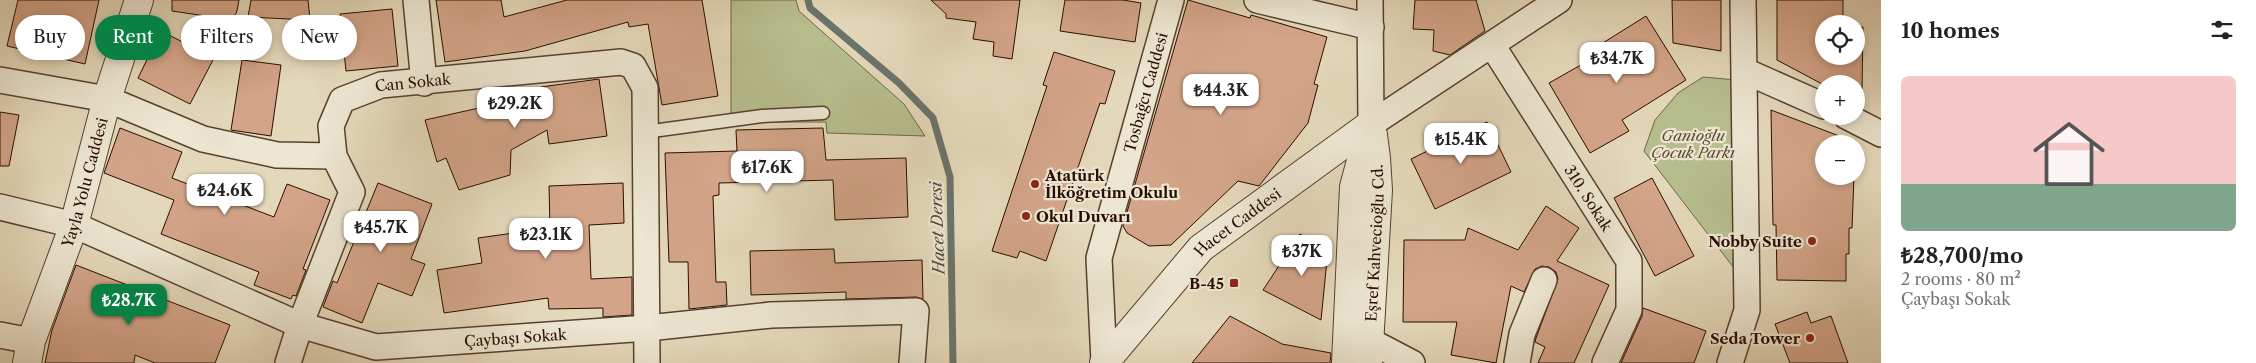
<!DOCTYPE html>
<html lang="en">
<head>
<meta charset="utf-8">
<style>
  body { margin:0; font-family:"Libre Caslon Text",serif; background:#f6f6f6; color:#222; height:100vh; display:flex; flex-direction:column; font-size:19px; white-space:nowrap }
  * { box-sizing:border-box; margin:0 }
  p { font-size:16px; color:#767676 }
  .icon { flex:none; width:28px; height:28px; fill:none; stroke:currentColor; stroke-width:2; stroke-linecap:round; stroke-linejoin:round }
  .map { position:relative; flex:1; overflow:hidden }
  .side { display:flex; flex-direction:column; background:#fff; width:375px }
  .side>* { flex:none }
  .top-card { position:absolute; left:15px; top:15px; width:475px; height:45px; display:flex; gap:10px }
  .controls { position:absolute; left:1815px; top:15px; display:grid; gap:10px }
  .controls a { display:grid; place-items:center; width:50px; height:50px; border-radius:50%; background:#fff; box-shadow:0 2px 8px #0003; font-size:25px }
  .price { position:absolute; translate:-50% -42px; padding:0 11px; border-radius:10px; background:#fff; color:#222; font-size:16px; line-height:32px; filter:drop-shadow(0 1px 2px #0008) }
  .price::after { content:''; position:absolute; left:50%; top:30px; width:15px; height:11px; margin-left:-8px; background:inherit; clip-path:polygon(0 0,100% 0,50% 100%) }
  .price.on { background:#0b8043; color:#fff }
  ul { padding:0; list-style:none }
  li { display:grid; align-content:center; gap:10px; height:265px; padding:0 20px }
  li+li { border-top:1px solid #e0e0e0 }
  li span { display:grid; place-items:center; height:155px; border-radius:8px; color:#555 }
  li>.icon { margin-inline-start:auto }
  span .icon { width:90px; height:90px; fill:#fffc; stroke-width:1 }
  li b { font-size:21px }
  h2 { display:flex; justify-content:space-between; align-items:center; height:60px; padding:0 20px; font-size:21px }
  .tag { padding:0 18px; border-radius:22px; background:#fff; box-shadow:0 2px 8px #0003; font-size:18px; line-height:45px }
  .tag.on { background:#0b8043; color:#fff }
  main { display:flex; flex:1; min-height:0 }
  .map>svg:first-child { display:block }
  .green { fill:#b7be8e; stroke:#706647 }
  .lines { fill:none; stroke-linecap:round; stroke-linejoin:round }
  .stream { stroke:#6a746b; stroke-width:7 }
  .building { fill:#d3a488; stroke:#290d00 }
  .service-casing { stroke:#58402e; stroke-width:15 }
  .minor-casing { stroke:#58402e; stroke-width:28 }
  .tertiary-casing { stroke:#58402e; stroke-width:30 }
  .service { stroke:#ede6d2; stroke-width:12 }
  .minor { stroke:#ede6d2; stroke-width:25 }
  .tertiary { stroke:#ede6d2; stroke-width:28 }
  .poi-dot { fill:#8f2418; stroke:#ede6d2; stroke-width:2 }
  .labels { text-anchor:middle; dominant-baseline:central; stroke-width:4.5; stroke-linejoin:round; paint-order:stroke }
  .street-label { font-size:15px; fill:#290d00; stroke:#ede6d2 }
  .park-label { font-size:15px; font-style:italic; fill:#5b4b32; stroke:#ede6d2 }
  .poi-label { font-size:15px; font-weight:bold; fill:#290d00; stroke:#ede6d2; text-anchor:end }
  .water-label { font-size:16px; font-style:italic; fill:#4f493f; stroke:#ede6d2 }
</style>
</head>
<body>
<main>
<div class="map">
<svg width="1881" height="363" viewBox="0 0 1881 363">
  <rect width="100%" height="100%" fill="#e4d8ba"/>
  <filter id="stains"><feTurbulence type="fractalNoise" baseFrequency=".004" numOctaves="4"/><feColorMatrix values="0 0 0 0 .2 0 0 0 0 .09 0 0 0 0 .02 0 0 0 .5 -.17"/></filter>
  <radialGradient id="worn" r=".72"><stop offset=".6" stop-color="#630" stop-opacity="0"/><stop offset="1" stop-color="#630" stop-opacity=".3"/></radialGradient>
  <g class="green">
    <polygon points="731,0 796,0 799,11 904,104 925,136 827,133 826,122 731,122"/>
    <polygon points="1703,77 1737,80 1737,272 1644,151 1655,120 1678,93"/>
  </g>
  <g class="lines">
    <polyline class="stream" points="808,0 810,8 899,83 933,118 950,177 953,363"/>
  </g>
  <g class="building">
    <polygon points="18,0 99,0 85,64 7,46"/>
    <polygon points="172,0 239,0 237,11 233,20 172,11"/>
    <polygon points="251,0 308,0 310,20 248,17"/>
    <polygon points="436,0 501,0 504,17 567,0 702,0 718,96 662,105 648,24 629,27 628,22 525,51 445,62"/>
    <polygon points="931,0 1020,0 1012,59 993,56 994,42 973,39 976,22 946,18 946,14"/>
    <polygon points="1065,0 1123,0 1141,3 1135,42 1060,31"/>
    <polygon points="1188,0 1250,18 1251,15 1327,37 1314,84 1318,85 1308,123 1259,186 1238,181 1171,245 1149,246 1127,233 1123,226"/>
    <polygon points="1415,0 1476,0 1485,31 1450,55 1433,51 1434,30 1413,29"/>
    <polygon points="1672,0 1721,0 1721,51 1673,43"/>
    <polygon points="1777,0 1843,0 1843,24 1824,24 1824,56 1856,56 1856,27 1863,27 1862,90 1856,90 1856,84 1824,85 1777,60"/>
    <polygon points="392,9 398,66 346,71 340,14"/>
    <polygon points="1646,16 1686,80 1622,120 1629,131 1590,153 1549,83 1602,53 1598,46"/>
    <polygon points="161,31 214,58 190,104 138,78"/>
    <polygon points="1054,52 1115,71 1105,104 1100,103 1046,261 1020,251 1017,258 992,251 1047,86 1043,85"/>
    <polygon points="242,60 281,65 271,136 231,130"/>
    <polygon points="599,79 607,136 549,144 547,130 511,150 510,175 459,190 446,158 437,162 425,120 542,94 541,87"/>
    <polygon points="1771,110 1855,142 1855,144 1824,144 1824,176 1854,176 1852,228 1849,228 1849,254 1846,254 1846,281 1777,280 1776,225 1773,225"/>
    <polygon points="0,112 19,115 9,166 0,166"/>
    <polygon points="1487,122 1511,172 1435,209 1411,159"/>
    <polygon points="120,128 182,152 172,178 274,217 287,184 330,200 303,269 306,270 296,296 293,295 291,299 254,285 259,272 161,234 174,200 104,173"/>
    <polygon points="823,128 826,160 906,158 908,217 835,220 833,180 719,183 719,195 713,196 716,282 726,282 727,305 689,309 688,262 669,262 665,153 737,151 736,130"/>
    <polygon points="1652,178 1694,256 1655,276 1614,198"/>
    <polygon points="378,183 432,204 411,259 425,264 412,296 378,283 362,323 323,307 333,281 337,283"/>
    <polygon points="623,183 624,223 589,225 591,279 632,277 632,315 603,317 603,308 549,309 548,298 444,313 437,270 482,263 478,238 550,228 549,186"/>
    <polygon points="1546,206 1579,228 1557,261 1609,285 1574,363 1538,363 1545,347 1535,342 1536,338 1558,279 1556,272 1549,267 1542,266 1535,269 1524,292 1511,286 1496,363 1451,355 1457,322 1403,322 1404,240 1465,240 1468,228 1518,250"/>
    <polygon points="1300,234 1328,250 1321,320 1263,290"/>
    <polygon points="834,249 835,263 922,260 923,299 916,297 846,299 846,292 751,295 750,251"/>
    <polygon points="76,265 230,325 215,363 155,363 135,355 134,363 45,363 52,330"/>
    <polygon points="1643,308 1706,331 1694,363 1621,363 1642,316"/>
    <polygon points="1807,312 1811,323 1831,316 1848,363 1790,363 1775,324"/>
    <polygon points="1230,316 1282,344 1331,353 1330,363 1192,363"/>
  </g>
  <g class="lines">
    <g class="service-casing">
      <polyline id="service" points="645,132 762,116 823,113"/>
    </g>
    <g class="minor-casing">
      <g id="minor">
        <polyline points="416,0 424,83"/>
        <polyline points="1257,0 1371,27"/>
        <polyline points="1370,0 1371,124"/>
        <path id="s1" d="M 1492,45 L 1629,261 L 1629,310 L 1605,363"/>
        <polyline points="1745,71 1824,106"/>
        <polyline points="0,80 107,99 203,139 277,155 334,156"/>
        <polyline points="1846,116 1881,134"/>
        <polyline points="1371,124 1559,0"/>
        <path id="s2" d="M 0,207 L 74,225 L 300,325 L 376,347 L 648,328 L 771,315 L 916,311 L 912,363"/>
        <polyline points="0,335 31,341"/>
        <polyline points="1370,341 1412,363"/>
        <path id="s3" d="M 1104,362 L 1099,258 L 1171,0"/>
        <path id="s4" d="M 288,363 L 300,325 L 352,192 L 334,156 L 331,126 L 342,100 L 381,85 L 621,62 L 633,66 L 645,88 L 647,363"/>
        <polyline points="1517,363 1522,334 1544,280"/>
        <polyline points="1730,363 1747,310 1743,0"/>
      </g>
    </g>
    <g class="tertiary-casing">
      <g id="tertiary">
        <path id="s5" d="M 27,363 L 31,341 L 74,225 L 107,99 L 139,0"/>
        <path id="s6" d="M 1104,363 L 1201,248 L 1371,124"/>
        <polyline points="1346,363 1354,187 1371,124"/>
        <path id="s7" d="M 1368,363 L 1378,190 L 1376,158 L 1373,135"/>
      </g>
    </g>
    <use href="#service" class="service"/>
    <use href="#minor" class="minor"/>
    <use href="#tertiary" class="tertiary"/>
  </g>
  <g class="poi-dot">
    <circle cx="1035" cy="184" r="5"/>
    <circle cx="1026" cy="216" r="5"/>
    <circle cx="1812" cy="241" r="5"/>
    <rect x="1229" y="278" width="10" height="10" rx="2.5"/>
    <circle cx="1810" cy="338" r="5"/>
  </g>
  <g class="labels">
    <g class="street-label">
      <text stroke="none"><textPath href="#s4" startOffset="355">Can Sokak</textPath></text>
      <text stroke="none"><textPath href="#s3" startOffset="276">Tosbağcı Caddesi</textPath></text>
      <text stroke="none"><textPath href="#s5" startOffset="190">Yayla Yolu Caddesi</textPath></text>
      <text stroke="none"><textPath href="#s1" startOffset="181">310. Sokak</textPath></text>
      <text stroke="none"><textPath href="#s6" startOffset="195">Hacet Caddesi</textPath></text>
      <text stroke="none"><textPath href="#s7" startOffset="120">Eşref Kahvecioğlu Cd.</textPath></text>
      <text stroke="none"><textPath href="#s2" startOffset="542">Çaybaşı Sokak</textPath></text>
    </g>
    <g class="park-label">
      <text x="1693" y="135">Ganioğlu<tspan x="1693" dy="17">Çocuk Parkı</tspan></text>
    </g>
    <g class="poi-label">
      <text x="1045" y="175" text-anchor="start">Atatürk<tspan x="1045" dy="17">İlköğretim Okulu</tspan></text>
      <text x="1036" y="216" text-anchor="start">Okul Duvarı</text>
      <text x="1802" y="241">Nobby Suite</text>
      <text x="1224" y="283">B-45</text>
      <text x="1800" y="338">Seda Tower</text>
    </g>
    <g class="water-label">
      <text transform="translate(937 228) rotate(-92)">Hacet Deresi</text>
    </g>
  </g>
  <rect width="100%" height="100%" filter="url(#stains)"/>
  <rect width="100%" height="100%" fill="url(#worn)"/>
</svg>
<div class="controls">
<a><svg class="icon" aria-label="locate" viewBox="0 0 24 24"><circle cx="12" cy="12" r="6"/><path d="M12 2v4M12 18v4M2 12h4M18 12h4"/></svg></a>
<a>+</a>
<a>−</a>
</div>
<b class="price" style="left:1617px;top:84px">₺34.7K</b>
<b class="price" style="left:1221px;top:116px">₺44.3K</b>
<b class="price" style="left:515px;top:129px">₺29.2K</b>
<b class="price" style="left:1461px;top:165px">₺15.4K</b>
<b class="price" style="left:767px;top:193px">₺17.6K</b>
<b class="price" style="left:225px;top:216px">₺24.6K</b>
<b class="price" style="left:381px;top:253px">₺45.7K</b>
<b class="price" style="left:546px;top:260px">₺23.1K</b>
<b class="price" style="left:1302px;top:277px">₺37K</b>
<b class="price on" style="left:129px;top:326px">₺28.7K</b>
<div class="top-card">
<a class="tag">Buy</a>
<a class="tag on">Rent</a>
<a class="tag">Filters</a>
<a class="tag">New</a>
</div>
</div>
<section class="side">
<h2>10 homes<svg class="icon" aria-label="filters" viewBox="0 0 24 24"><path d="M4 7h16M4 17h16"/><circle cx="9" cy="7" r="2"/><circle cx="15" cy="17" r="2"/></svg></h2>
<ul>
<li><span style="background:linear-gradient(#f6c9c9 70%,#7fa58c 0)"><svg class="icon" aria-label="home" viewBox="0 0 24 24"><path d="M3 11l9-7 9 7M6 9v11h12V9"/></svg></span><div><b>₺28,700/mo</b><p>2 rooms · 80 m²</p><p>Çaybaşı Sokak</p></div></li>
</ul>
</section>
</main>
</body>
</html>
